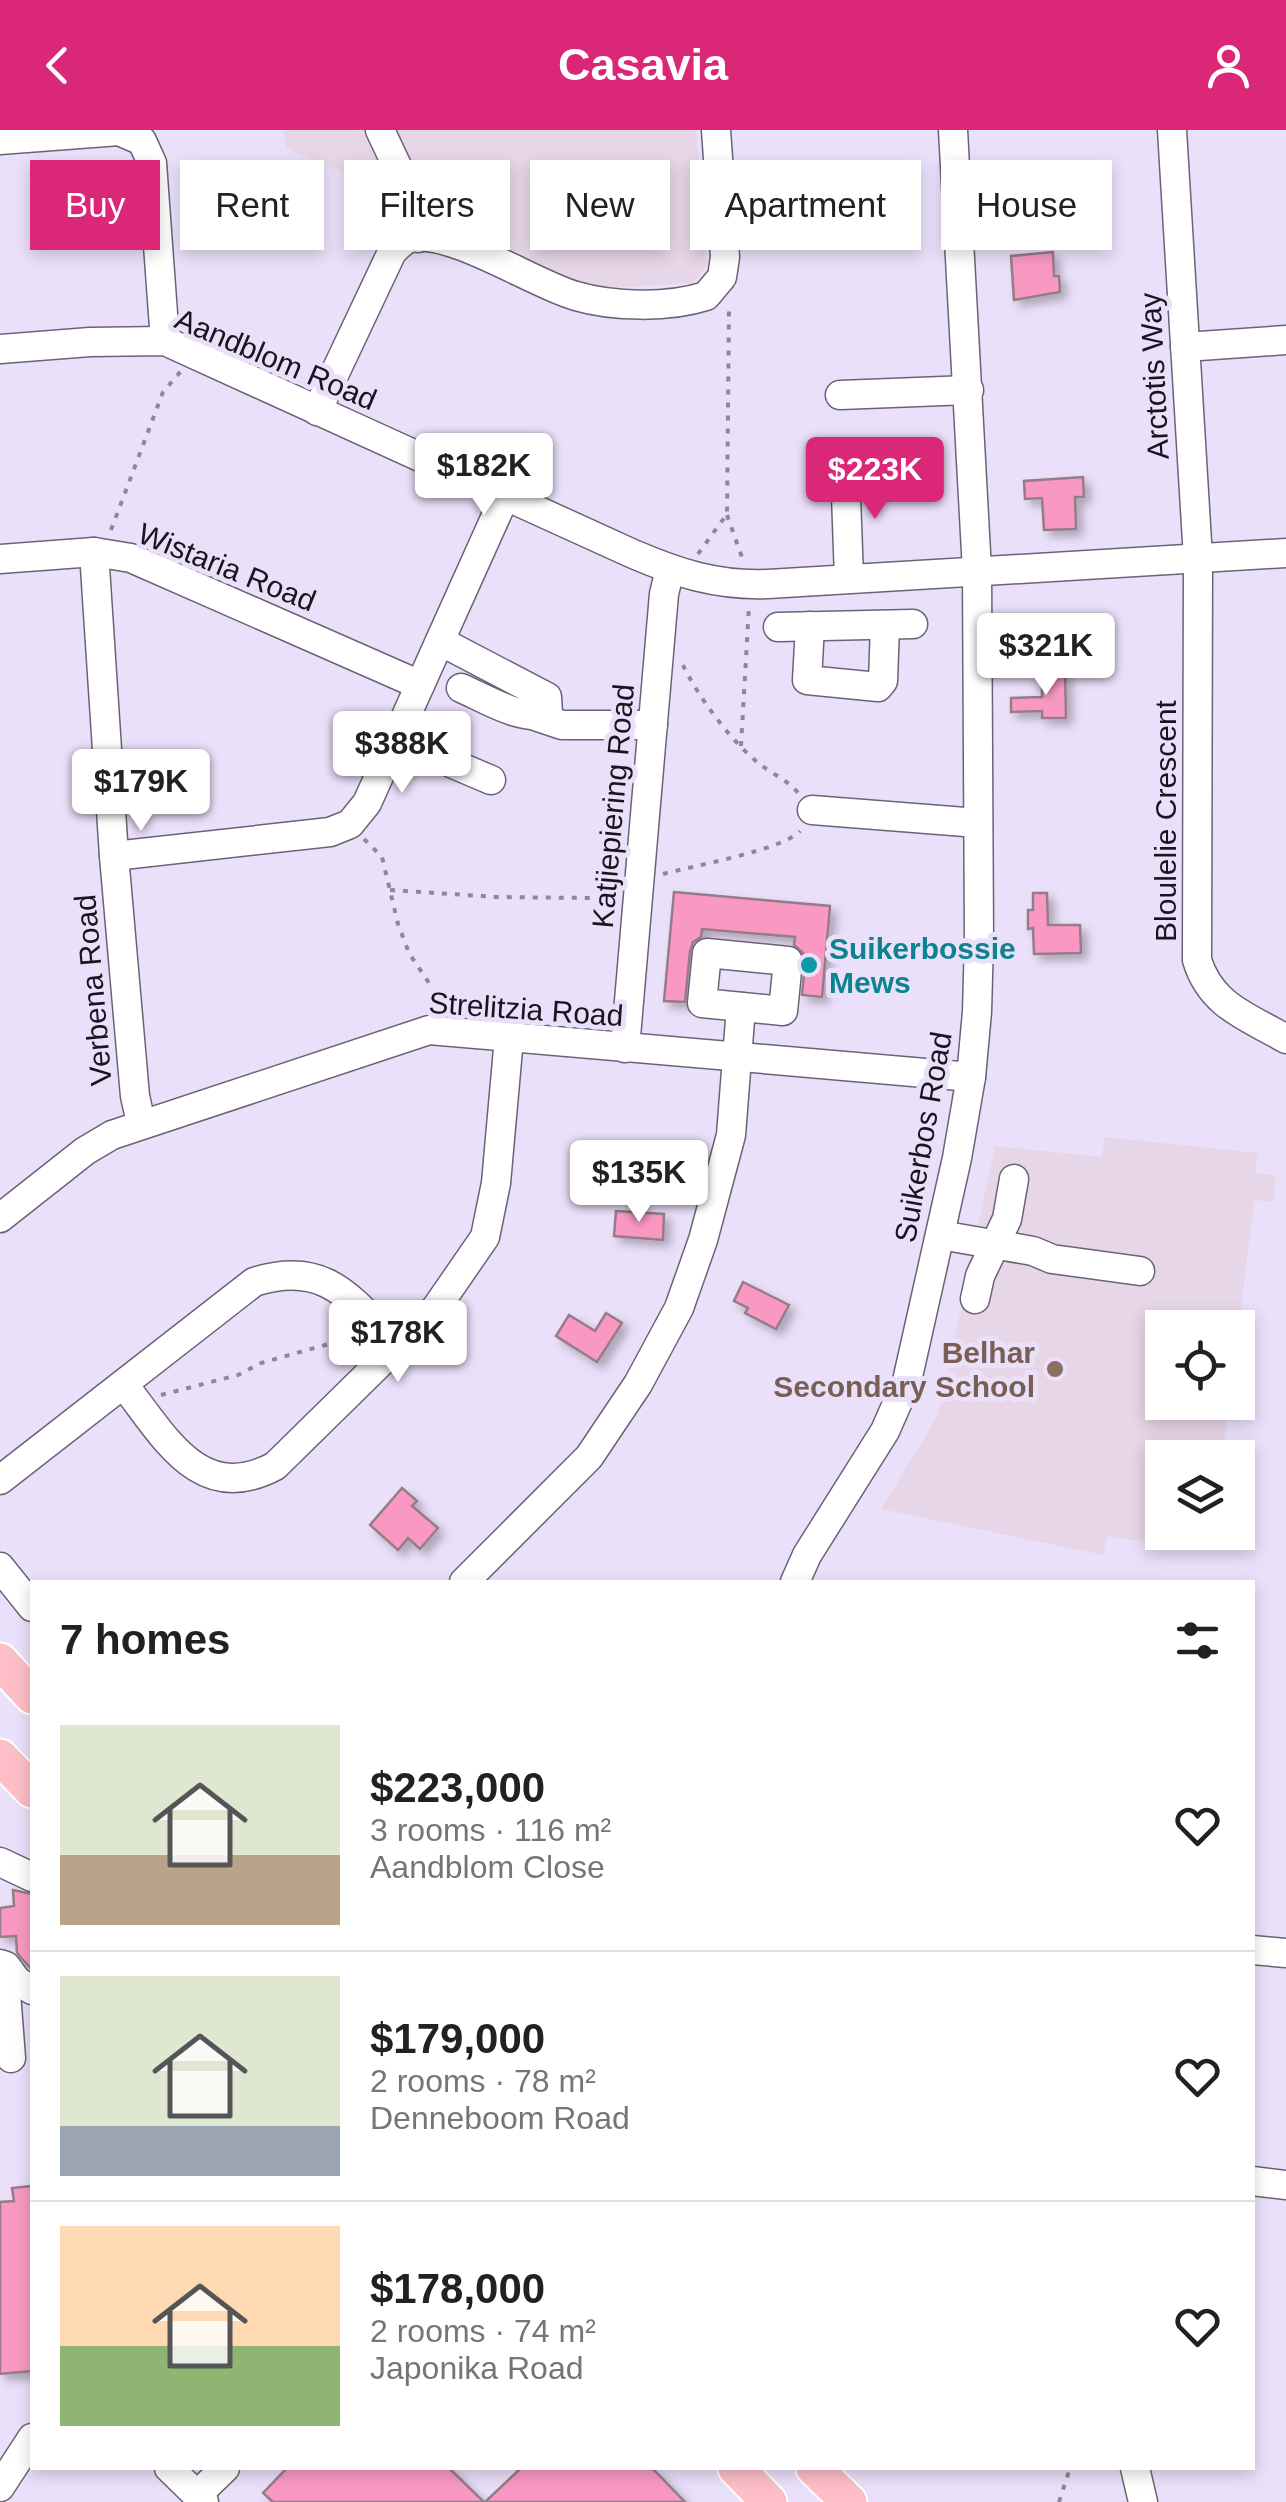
<!DOCTYPE html>
<html lang="en">
<head>
<meta charset="utf-8">
<style>
  body { margin:0; font-family:Arial,sans-serif; background:#f2f2f2; color:#202124; height:100vh; display:flex; flex-direction:column; font-size:38px; white-space:nowrap }
  * { box-sizing:border-box; margin:0 }
  p { font-size:32px; color:#757577 }
  .icon { flex:none; width:55px; height:55px; fill:none; stroke:currentColor; stroke-width:2; stroke-linecap:round; stroke-linejoin:round }
  .map { position:relative; flex:1; overflow:hidden }
  .sheet { position:absolute; left:30px; top:1450px; width:1225px; height:890px; display:flex; flex-direction:column; background:#fff; border-radius:0px; box-shadow:0 5px 15px #0003 }
  .sheet>* { flex:none }
  .hud { position:absolute; left:30px; top:30px; width:1228px; height:90px; display:flex; gap:20px }
  .fabs { position:absolute; left:1145px; top:1180px; display:grid; gap:20px }
  .fabs a { display:grid; place-items:center; width:110px; height:110px; border-radius:0px; background:#fff; box-shadow:0 5px 15px #0003; font-size:50px }
  .price { position:absolute; translate:-50% -85px; padding:0 22px; border-radius:10px; background:#fff; color:#222; font-size:32px; line-height:65px; filter:drop-shadow(0 2px 5px #0008) }
  .price::after { content:''; position:absolute; left:50%; top:60px; width:30px; height:22px; margin-left:-15px; background:inherit; clip-path:polygon(0 0,100% 0,50% 100%) }
  .price.selected { background:#db2777; color:#fff }
  ul { padding:0; list-style:none }
  li { display:flex; align-items:center; gap:30px; height:250px; padding:0 30px }
  li+li { border-top:2px solid #e0e0e0 }
  li span { display:grid; place-items:center; flex:none; width:280px; height:200px; border-radius:0px; color:#555 }
  li>.icon { margin-inline-start:auto }
  span .icon { width:120px; height:120px; fill:#fffc; stroke-width:1 }
  li b { font-size:42px }
  h2 { display:flex; justify-content:space-between; align-items:center; height:120px; padding:0 30px; font-size:42px }
  .chip { padding:0 35px; border-radius:0px; background:#fff; box-shadow:0 5px 15px #0003; font-size:35px; line-height:90px }
  .chip.selected { background:#db2777; color:#fff }
  header { display:flex; justify-content:space-between; align-items:center; height:130px; padding:0 30px; background:#db2777; color:#fff; font-size:45px; font-weight:700 }
  .map>svg:first-child { display:block }
  .education { fill:#e7d6e7 }
  .building { fill:#f999c3; stroke:#967b86; stroke-width:2.5; filter:url(#shadow) }
  .lines { fill:none; stroke-linecap:round; stroke-linejoin:round }
  .minor-casing { stroke:#6c6278; stroke-width:31 }
  .major-casing { stroke:#fff; stroke-width:39 }
  .path { stroke:#8f8799; stroke-width:4; stroke-dasharray:5 8; stroke-linecap:butt }
  .minor { stroke:#fff; stroke-width:28 }
  .major { stroke:#fdbec7; stroke-width:35 }
  .culture-dot { fill:#0f9aa8; stroke:#ebe0fa; stroke-width:4 }
  .education-dot { fill:#8d6e63; stroke:#ebe0fa; stroke-width:4 }
  .labels { text-anchor:middle; dominant-baseline:central; stroke-width:10; stroke-linejoin:round; paint-order:stroke }
  .street-label { font-size:30px; fill:#19151e; stroke:#ebe0fa }
  .culture-label { font-size:30px; font-weight:bold; fill:#0d838f; stroke:#ebe0fa; text-anchor:start }
  .education-label { font-size:30px; font-weight:bold; fill:#785e54; stroke:#ebe0fa; text-anchor:end }
</style>
</head>
<body>
<header><svg class="icon" aria-label="back" viewBox="0 0 24 24"><path d="M15 5l-7 7 7 7"/></svg>Casavia<svg class="icon" aria-label="person" viewBox="0 0 24 24"><circle cx="12" cy="8" r="4"/><path d="M4 21q1-7 8-7t8 7"/></svg></header>
<div class="map">
<svg width="1286" height="2372" viewBox="0 0 1286 2372">
  <defs>
    <filter id="shadow"><feDropShadow dx="6" dy="6" stdDeviation="5" flood-color="#0004"/></filter>
  </defs>
  <rect width="100%" height="100%" fill="#ebe0fa"/>
  <g class="education">
    <polygon points="284,0 696,0 706,137 693,153 609,158 568,148 448,97 406,97 403,67 285,18"/>
    <polygon points="1105,1007 1258,1023 1255,1043 1276,1045 1273,1072 1254,1070 1238,1205 1238,1198 1162,1198 1162,1272 1229,1273 1222,1327 1162,1328 1162,1402 1213,1403 1211,1418 1107,1407 1103,1425 881,1379 938,1285 995,1016 1102,1027"/>
  </g>
  <g class="building">
    <polygon points="1053,122 1054,146 1059,146 1060,162 1014,170 1011,126"/>
    <polygon points="1083,347 1084,367 1075,367 1076,399 1044,400 1042,368 1025,369 1024,351"/>
    <polygon points="1065,541 1066,588 1042,588 1042,581 1011,582 1011,568 1042,567 1042,542"/>
    <polygon points="674,762 830,776 822,867 802,865 805,832 803,823 794,815 795,807 702,799 701,807 693,812 690,821 685,872 664,871"/>
    <polygon points="1033,763 1047,763 1048,795 1080,795 1081,823 1034,824 1033,798 1028,799 1028,780 1033,780"/>
    <polygon points="616,1081 664,1084 663,1110 614,1106"/>
    <polygon points="743,1152 789,1175 776,1199 745,1183 748,1178 734,1171"/>
    <polygon points="606,1183 622,1193 597,1232 556,1206 569,1185 595,1201"/>
    <polygon points="402,1358 417,1371 412,1376 438,1398 420,1419 408,1408 398,1420 370,1395"/>
    <polygon points="13,1760 32,1764 32,1840 17,1823 16,1806 0,1807 0,1778 14,1776"/>
    <polygon points="32,2056 32,2241 0,2244 0,2072 14,2071 12,2058"/>
    <polygon points="287,2338 449,2338 484,2372 273,2372 263,2363"/>
    <polygon points="521,2338 652,2338 685,2372 485,2372"/>
  </g>
  <g class="lines">
    <g class="minor-casing">
      <g id="minor">
        <polyline points="380,0 412,68 418,108"/>
        <path d="M 1172,0 L 1198,428 L 1197,830 C 1211,876 1247,886 1286,909"/>
        <polyline points="0,10 119,1 142,11 152,33 165,211"/>
        <polyline points="1185,217 1286,210"/>
        <path d="M 0,219 L 90,212 L 165,211 L 631,423 C 677,443 717,456 768,454 L 1286,423"/>
        <polyline points="840,265 969,260"/>
        <path d="M 317,281 L 392,122 C 398,116 402,111 410,108 C 451,98 533,154 576,166 C 613,177 669,178 706,166 L 722,147 L 725,127 L 716,0"/>
        <polyline points="845,338 849,448"/>
        <polyline points="94,422 114,726 135,966 141,993"/>
        <polyline points="0,429 94,422 131,428 420,555"/>
        <polyline points="810,496 807,550 878,557 883,551 885,495"/>
        <polyline points="778,497 913,494"/>
        <path d="M 440,511 L 547,567 L 548,584 C 521,591 486,569 461,558"/>
        <polyline points="538,587 562,595 653,595"/>
        <polyline points="398,604 451,633 491,650"/>
        <polyline points="812,680 978,693"/>
        <polyline points="114,726 330,702 350,694 367,673 505,366"/>
        <polygon points="707,823 788,831 783,881 702,873"/>
        <polyline points="625,918 664,464 670,439"/>
        <polyline points="0,1088 85,1021 112,1005 429,900 971,947"/>
        <polyline points="940,1105 1033,1121 1052,1129 1140,1141"/>
        <polyline points="975,1169 980,1146 1007,1089 1014,1049"/>
        <path d="M 124,1255 C 165,1307 200,1376 275,1336 L 436,1178 L 485,1107 L 496,1053 L 509,908"/>
        <path d="M 0,1350 L 254,1152 C 326,1129 351,1169 397,1216"/>
        <polyline points="0,1437 32,1477"/>
        <polyline points="464,1452 589,1327 638,1254 679,1178 703,1110 731,1005 741,877"/>
        <polyline points="795,1452 807,1425 885,1301 907,1251 957,1028 971,947 977,882 979,810 977,441 953,0"/>
        <polyline points="0,1732 32,1747"/>
        <polyline points="1252,1820 1286,1823"/>
        <polyline points="0,1834 6,1836 17,1851 32,1860"/>
        <polyline points="0,1854 6,1863 11,1928"/>
        <polyline points="1252,2051 1286,2055"/>
        <polyline points="169,2338 204,2372"/>
        <polyline points="1135,2338 1143,2372"/>
        <polyline points="0,2357 32,2308"/>
        <polyline points="197,2365 225,2338"/>
      </g>
    </g>
    <g class="major-casing">
      <g id="major">
        <polyline points="0,1531 32,1566"/>
        <polyline points="0,1627 32,1660"/>
        <polyline points="736,2338 769,2372"/>
        <polyline points="814,2338 849,2372"/>
      </g>
    </g>
    <g class="path">
      <polyline points="727,385 744,433"/>
      <polyline points="111,400 163,262 181,241"/>
      <polyline points="698,424 727,384 729,178"/>
      <path d="M 683,535 C 698,567 733,614 761,635 C 774,645 789,651 799,664"/>
      <polyline points="741,616 749,476"/>
      <polyline points="364,709 382,727 398,794 409,823 445,877"/>
      <path d="M 663,744 C 692,736 783,720 800,701"/>
      <polyline points="390,760 496,767 593,768 618,758"/>
      <polyline points="161,1265 238,1245 261,1233 357,1206"/>
      <polyline points="1059,2372 1070,2338"/>
    </g>
    <use href="#minor" class="minor"/>
    <use href="#major" class="major"/>
  </g>
  <circle class="culture-dot" cx="809" cy="835" r="10"/>
  <circle class="education-dot" cx="1055" cy="1239" r="10"/>
  <g class="labels">
    <g class="street-label">
      <text transform="translate(276 229) rotate(23)">Aandblom Road</text>
      <text transform="translate(1154 246) rotate(-93)">Arctotis Way</text>
      <text transform="translate(227 437) rotate(22)">Wistaria Road</text>
      <text transform="translate(613 676) rotate(-85)">Katjiepiering Road</text>
      <text transform="translate(1165 691) rotate(-90)">Bloulelie Crescent</text>
      <text transform="translate(93 860) rotate(-95)">Verbena Road</text>
      <text transform="translate(526 879) rotate(4)">Strelitzia Road</text>
      <text transform="translate(923 1007) rotate(-80)">Suikerbos Road</text>
    </g>
    <g class="culture-label">
      <text x="829" y="818">Suikerbossie<tspan x="829" dy="34">Mews</tspan></text>
    </g>
    <g class="education-label">
      <text x="1035" y="1222">Belhar<tspan x="1035" dy="34">Secondary School</tspan></text>
    </g>
  </g>
</svg>
<div class="fabs">
<a><svg class="icon" aria-label="locate" viewBox="0 0 24 24"><circle cx="12" cy="12" r="6"/><path d="M12 2v4M12 18v4M2 12h4M18 12h4"/></svg></a>
<a><svg class="icon" aria-label="layers" viewBox="0 0 24 24"><path d="M12 4l9 5-9 5-9-5zM3 14l9 5 9-5"/></svg></a>
</div>
<b class="price" style="left:484px;top:388px">$182K</b>
<b class="price selected" style="left:875px;top:392px">$223K</b>
<b class="price" style="left:1046px;top:568px">$321K</b>
<b class="price" style="left:402px;top:666px">$388K</b>
<b class="price" style="left:141px;top:704px">$179K</b>
<b class="price" style="left:639px;top:1095px">$135K</b>
<b class="price" style="left:398px;top:1255px">$178K</b>
<div class="hud">
<a class="chip selected">Buy</a>
<a class="chip">Rent</a>
<a class="chip">Filters</a>
<a class="chip">New</a>
<a class="chip">Apartment</a>
<a class="chip">House</a>
</div>
<section class="sheet">
<h2>7 homes<svg class="icon" aria-label="filters" viewBox="0 0 24 24"><path d="M4 7h16M4 17h16"/><circle cx="9" cy="7" r="2"/><circle cx="15" cy="17" r="2"/></svg></h2>
<ul>
<li><span style="background:linear-gradient(#dfe7d0 65%,#b9a48a 0)"><svg class="icon" aria-label="home" viewBox="0 0 24 24"><path d="M3 11l9-7 9 7M6 9v11h12V9"/></svg></span><div><b>$223,000</b><p>3 rooms · 116 m²</p><p>Aandblom Close</p></div><svg class="icon" aria-label="heart" viewBox="0 0 24 24"><path d="M12 20l-8-8c-3-5 5-10 8-4 3-6 11-1 8 4z"/></svg></li>
<li><span style="background:linear-gradient(#dfe7d0 75%,#9aa5b1 0)"><svg class="icon" aria-label="home" viewBox="0 0 24 24"><path d="M3 11l9-7 9 7M6 9v11h12V9"/></svg></span><div><b>$179,000</b><p>2 rooms · 78 m²</p><p>Denneboom Road</p></div><svg class="icon" aria-label="heart" viewBox="0 0 24 24"><path d="M12 20l-8-8c-3-5 5-10 8-4 3-6 11-1 8 4z"/></svg></li>
<li><span style="background:linear-gradient(#ffd9b3 60%,#8fb573 0)"><svg class="icon" aria-label="home" viewBox="0 0 24 24"><path d="M3 11l9-7 9 7M6 9v11h12V9"/></svg></span><div><b>$178,000</b><p>2 rooms · 74 m²</p><p>Japonika Road</p></div><svg class="icon" aria-label="heart" viewBox="0 0 24 24"><path d="M12 20l-8-8c-3-5 5-10 8-4 3-6 11-1 8 4z"/></svg></li>
</ul>
</section>
</div>
</body>
</html>
